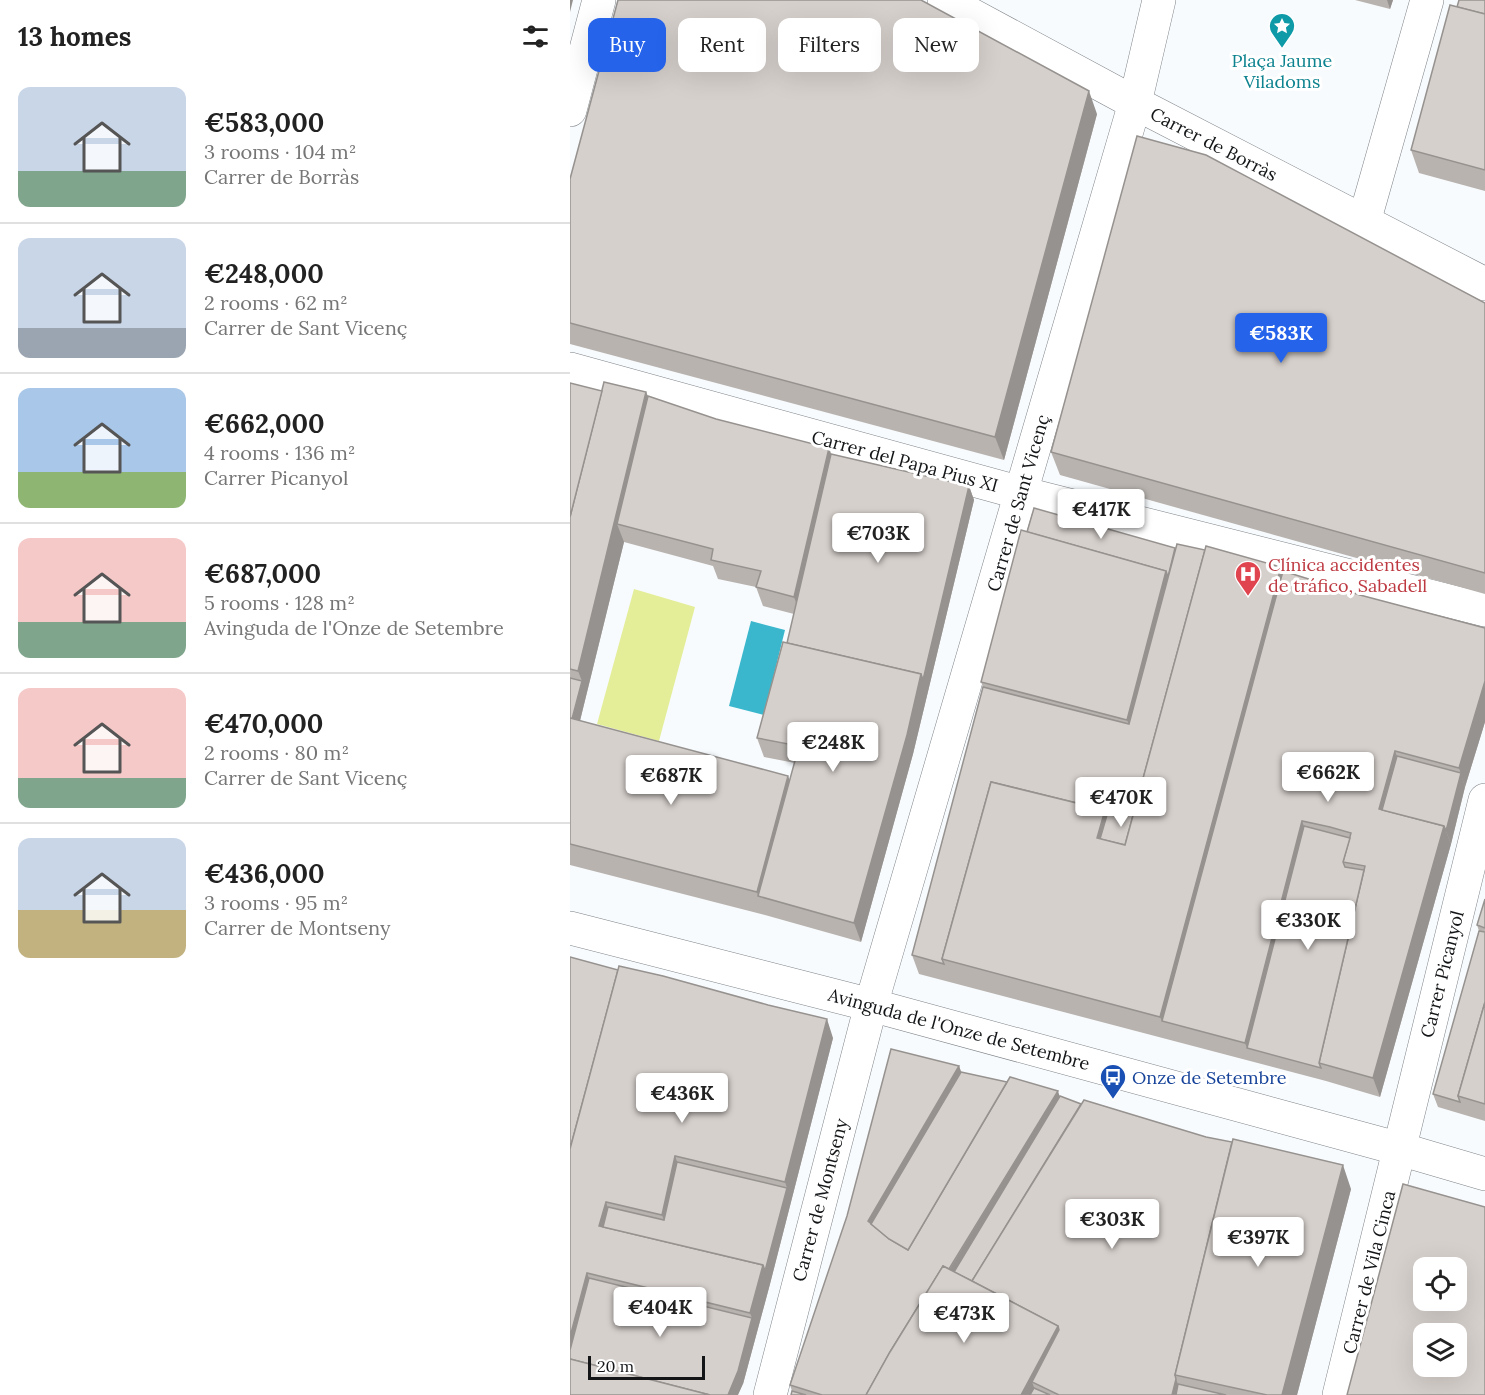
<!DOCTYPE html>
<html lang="en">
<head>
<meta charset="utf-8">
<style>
  body { margin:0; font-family:Lora,serif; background:#f6f6f6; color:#222; height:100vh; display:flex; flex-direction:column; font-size:22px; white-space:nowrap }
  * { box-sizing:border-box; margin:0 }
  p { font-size:20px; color:#767676 }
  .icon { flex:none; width:33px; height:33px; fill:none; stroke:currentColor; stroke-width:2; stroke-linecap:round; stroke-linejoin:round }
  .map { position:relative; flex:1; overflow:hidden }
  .sheet { display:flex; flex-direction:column; background:#fff; width:570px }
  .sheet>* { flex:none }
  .guide { position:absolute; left:18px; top:18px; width:570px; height:54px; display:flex; gap:12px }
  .fabs { position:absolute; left:843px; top:1257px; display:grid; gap:12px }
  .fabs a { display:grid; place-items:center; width:54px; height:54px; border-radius:12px; background:#fff; box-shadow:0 6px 24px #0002; font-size:30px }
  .scale { position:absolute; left:18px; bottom:15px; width:117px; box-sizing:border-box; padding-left:6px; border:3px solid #131517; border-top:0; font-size:16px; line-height:21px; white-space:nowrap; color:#131517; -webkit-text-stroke:4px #fff; paint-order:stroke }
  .price { position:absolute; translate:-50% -51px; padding:0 14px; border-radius:6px; background:#fff; color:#222; font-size:20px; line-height:39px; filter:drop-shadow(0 2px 3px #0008) }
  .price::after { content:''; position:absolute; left:50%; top:36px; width:18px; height:14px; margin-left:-9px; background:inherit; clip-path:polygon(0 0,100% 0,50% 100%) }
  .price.current { background:#2563eb; color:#fff }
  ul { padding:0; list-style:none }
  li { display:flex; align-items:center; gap:18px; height:150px; padding:0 18px }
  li+li { border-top:2px solid #e0e0e0 }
  li span { display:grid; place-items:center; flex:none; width:168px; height:120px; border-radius:12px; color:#555 }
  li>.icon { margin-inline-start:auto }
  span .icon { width:72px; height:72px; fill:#fffc; stroke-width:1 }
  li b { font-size:26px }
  h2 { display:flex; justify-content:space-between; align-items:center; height:72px; padding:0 18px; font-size:26px }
  .chip { padding:0 21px; border-radius:12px; background:#fff; box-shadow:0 6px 24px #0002; font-size:21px; line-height:54px }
  .chip.current { background:#2563eb; color:#fff }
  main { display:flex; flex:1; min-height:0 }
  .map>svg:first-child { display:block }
  .green { fill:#e4ee98 }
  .water { fill:#3ab7cc }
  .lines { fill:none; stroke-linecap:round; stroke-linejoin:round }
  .minor-casing { stroke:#7f8488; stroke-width:34 }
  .tertiary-casing { stroke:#7f8488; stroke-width:34 }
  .minor { stroke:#fff; stroke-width:33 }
  .tertiary { stroke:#fff; stroke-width:33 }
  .wall { fill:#b8b3af; fill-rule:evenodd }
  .shaded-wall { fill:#96928f }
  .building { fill:#d6d0cc; stroke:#96928f; stroke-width:1.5; fill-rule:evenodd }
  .labels { text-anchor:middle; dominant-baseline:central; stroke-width:6; stroke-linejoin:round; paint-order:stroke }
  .culture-label { font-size:18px; fill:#0d838f; stroke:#fff }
  .street-label { font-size:18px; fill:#131517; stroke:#fff }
  .health-label { font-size:18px; fill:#be3a42; stroke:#fff; text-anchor:start }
  .transit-label { font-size:18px; fill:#164399; stroke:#fff; text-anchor:start }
</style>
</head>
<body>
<main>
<section class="sheet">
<h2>13 homes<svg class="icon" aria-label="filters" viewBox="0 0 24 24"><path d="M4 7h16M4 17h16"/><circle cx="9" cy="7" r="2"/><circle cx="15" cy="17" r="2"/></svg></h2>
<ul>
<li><span style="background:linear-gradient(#c9d6e8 70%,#7fa58c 0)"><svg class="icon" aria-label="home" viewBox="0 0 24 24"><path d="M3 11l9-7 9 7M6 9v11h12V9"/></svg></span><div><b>€583,000</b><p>3 rooms · 104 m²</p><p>Carrer de Borràs</p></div></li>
<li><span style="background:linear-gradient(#c9d6e8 75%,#9aa5b1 0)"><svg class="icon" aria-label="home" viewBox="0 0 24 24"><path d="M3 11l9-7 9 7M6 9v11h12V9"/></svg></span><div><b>€248,000</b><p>2 rooms · 62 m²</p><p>Carrer de Sant Vicenç</p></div></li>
<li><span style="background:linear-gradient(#a9c7e8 70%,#8fb573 0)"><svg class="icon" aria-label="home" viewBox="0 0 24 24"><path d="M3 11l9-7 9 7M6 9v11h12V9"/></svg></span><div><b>€662,000</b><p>4 rooms · 136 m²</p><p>Carrer Picanyol</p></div></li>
<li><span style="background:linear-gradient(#f6c9c9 70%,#7fa58c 0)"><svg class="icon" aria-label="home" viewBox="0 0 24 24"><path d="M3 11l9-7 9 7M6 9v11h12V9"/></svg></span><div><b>€687,000</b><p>5 rooms · 128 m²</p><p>Avinguda de l'Onze de Setembre</p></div></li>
<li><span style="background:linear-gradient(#f6c9c9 75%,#7fa58c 0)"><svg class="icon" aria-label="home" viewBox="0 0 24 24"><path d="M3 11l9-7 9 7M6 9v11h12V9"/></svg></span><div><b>€470,000</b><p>2 rooms · 80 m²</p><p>Carrer de Sant Vicenç</p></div></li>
<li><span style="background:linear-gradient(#c9d6e8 60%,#c2b280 0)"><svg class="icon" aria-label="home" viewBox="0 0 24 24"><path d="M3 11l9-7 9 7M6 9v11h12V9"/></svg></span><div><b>€436,000</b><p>3 rooms · 95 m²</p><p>Carrer de Montseny</p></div></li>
</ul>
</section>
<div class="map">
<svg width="915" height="1395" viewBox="0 0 915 1395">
  <rect width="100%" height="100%" fill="#f8fbfe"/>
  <polygon class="green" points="64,589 125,607 89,741 27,724"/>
  <polygon class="water" points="181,621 215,630 194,715 159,706"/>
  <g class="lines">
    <g class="minor-casing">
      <g id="minor">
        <polyline points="374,0 565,103 915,284"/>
        <polyline points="0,110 29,0"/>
        <polyline points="794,222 857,0"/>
        <polyline points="0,369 451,493 915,610"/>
        <polyline points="200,1395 301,1005 565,103 589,0"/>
        <polyline points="769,1395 915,800"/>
      </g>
    </g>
    <g class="tertiary-casing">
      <polyline id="tertiary" points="0,928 301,1005 830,1149 915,1174"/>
    </g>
    <use href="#minor" class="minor"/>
    <use href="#tertiary" class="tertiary"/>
  </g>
  <g class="wall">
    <polygon points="785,0 823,0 820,9"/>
    <polygon points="915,0 915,191 849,173 841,150"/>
    <polygon points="527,114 434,460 0,344 0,179"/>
    <polygon points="915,303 915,594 490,475 481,452"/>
    <path d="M 0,383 L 32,391 L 76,392 L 78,396 L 146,419 L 261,454 L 399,486 L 404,500 L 343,754 L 291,942 L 195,915 L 0,865 ZM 54,542 L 143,566 L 148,579 L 186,587 L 193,606 L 224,614 L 217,643 L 187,738 L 194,757 L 225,763 L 220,781 L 10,721 Z"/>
    <polygon points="457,532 605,548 711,567 713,571 790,595 915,628 915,722 895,787 881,844 810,1097 756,1081 349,974 342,955 413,687 411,682"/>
    <polygon points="915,899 915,1121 868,1107 863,1094 909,931 907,925"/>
    <polygon points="0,957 263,1038 200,1284 173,1384 0,1395"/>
    <polygon points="389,1066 391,1072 490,1096 511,1104 781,1189 727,1395 221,1395 222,1391 220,1385"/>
  </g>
  <g class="shaded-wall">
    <polygon points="0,0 3,0 0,12"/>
    <polygon points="817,0 823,0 820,9"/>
    <polygon points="519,91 527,114 434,460 425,437"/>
    <polygon points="76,392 85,415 47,524 54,542 0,761 0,728 12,681 8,671"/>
    <polygon points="259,448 266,467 231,616 224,597"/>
    <polygon points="399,486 404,500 343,754 291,942 284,923 351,674"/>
    <polygon points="711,567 720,590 592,1021 590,1017"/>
    <polygon points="596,571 599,581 566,743 557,720"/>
    <polygon points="915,681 915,722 895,787 889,768"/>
    <polygon points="825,751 832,770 819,816 809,809"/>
    <polygon points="891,773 895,787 881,844 876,831"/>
    <polygon points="218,776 227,799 188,896 187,892"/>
    <polygon points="535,810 543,834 540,845 527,838"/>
    <polygon points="732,821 739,840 677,1048 675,1043"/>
    <polygon points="874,826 881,844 810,1097 803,1078"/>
    <polygon points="257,1019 263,1038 200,1284 173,1384 168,1395 158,1395 182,1318 180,1313 193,1265 217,1188 215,1182"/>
    <polygon points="389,1066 396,1085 308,1234 298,1221"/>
    <polygon points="488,1091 494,1110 390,1283 378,1272"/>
    <polygon points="105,1156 112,1175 99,1233 92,1215"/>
    <polygon points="773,1165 781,1189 727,1395 712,1395"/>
    <polygon points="36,1202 42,1221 39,1234 29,1226"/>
    <polygon points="17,1273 24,1291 0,1364 0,1337"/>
    <polygon points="488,1326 496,1349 462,1382 467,1395 451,1395"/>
    <polygon points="606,1379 612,1395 602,1395"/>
  </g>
  <g class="building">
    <polygon points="48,0 351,0 519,91 425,437 0,323 0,179"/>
    <polygon points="889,0 915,0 915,14 887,7"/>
    <polygon points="880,5 915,14 915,170 841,150"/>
    <polygon points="567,136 636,155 915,303 915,573 481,452"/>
    <polygon points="34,382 76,392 8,671 0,669 0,517"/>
    <polygon points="0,383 32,391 0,517"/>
    <polygon points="78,396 146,419 259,448 224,597 186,587 191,571 141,560 143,549 47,524"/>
    <polygon points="261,454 399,486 353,680 351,674 217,643"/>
    <polygon points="464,508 605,548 598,577 596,571 457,532"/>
    <polygon points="451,530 596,571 557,720 411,682"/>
    <polygon points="607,544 635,550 555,845 530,839 537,815 535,810 421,782 372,959 374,964 342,955 413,687 559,724"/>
    <polygon points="636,546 711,567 590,1017 372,959 421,782 535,810 527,838 555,845"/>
    <polygon points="713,571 790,595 915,628 915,681 889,768 825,751 809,809 874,826 803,1078 749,1063 795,866 773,862 781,833 760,827 732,821 675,1043 592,1021"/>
    <polygon points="213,642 351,674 337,735 284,923 188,896 229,746 187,738"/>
    <polygon points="0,678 12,681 2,719 0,718"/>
    <polygon points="0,718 218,776 187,892 0,844"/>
    <polygon points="827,756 891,773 876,831 874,826 812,810"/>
    <polygon points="734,826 780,838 773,862 775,867 794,870 749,1063 751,1068 677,1048"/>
    <polygon points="915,899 915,928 907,925"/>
    <polygon points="909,931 915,932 915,1002 888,1096 890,1102 863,1094"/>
    <polygon points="0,957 48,970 0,1149"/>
    <polygon points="49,966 93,976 198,1005 257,1019 215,1182 105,1156 92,1215 36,1202 29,1226 193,1265 180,1313 17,1273 0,1337 0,1149"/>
    <polygon points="915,1002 915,1104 888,1096"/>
    <polygon points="321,1049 389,1066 298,1221 319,1239 338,1250 440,1077 488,1091 379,1269 373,1266 320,1352 296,1395 252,1395 220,1385 277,1216"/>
    <polygon points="391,1072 437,1082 338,1250 319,1239 301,1224"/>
    <polygon points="490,1096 511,1104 402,1281 384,1272"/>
    <polygon points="514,1100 636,1137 662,1142 605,1375 606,1379 602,1395 489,1395 462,1382 489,1330 488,1326 402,1281"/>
    <polygon points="663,1139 773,1165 712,1395 697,1395 605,1375"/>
    <polygon points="107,1162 217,1188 195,1271 193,1265 33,1227 38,1207 94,1220"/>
    <path d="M 833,1184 L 915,1207 L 915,1395 L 777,1395 ZM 854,1268 L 886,1268 L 886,1300 L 854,1300 ZM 854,1334 L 886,1334 L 886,1366 L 854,1366 Z"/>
    <polygon points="373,1266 488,1326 451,1395 296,1395 320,1352"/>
    <polygon points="19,1278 182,1318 168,1371 158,1395 140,1395 0,1359 0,1350"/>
    <polygon points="0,1359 140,1395 0,1395"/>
    <polygon points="608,1384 656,1395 606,1395"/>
    <polygon points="464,1388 480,1395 460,1395"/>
    <polygon points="222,1391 236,1395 221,1395"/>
  </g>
  <defs>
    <g id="sight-pin" transform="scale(1.35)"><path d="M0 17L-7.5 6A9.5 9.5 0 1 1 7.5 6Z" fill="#0f9aa8" stroke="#fff"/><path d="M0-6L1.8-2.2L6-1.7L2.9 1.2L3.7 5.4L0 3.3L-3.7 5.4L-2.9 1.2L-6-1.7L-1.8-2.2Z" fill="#fff"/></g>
    <g id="hospital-pin" transform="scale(1.35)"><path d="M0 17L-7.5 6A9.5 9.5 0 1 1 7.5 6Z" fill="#e0444e" stroke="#fff"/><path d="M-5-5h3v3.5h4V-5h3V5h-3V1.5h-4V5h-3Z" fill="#fff"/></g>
    <g id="bus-pin" transform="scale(1.35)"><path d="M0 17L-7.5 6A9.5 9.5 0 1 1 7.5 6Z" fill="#1a4fb4" stroke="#fff"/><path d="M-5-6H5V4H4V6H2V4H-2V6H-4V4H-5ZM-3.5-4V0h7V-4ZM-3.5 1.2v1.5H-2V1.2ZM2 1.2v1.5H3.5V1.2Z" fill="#fff"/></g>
  </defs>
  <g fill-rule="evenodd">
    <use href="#sight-pin" x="712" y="26"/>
    <use href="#hospital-pin" x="678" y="574"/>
    <use href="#bus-pin" x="543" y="1077"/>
  </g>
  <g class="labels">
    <g class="culture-label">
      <text x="712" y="60">Plaça Jaume<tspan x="712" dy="21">Viladoms</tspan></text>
    </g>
    <g class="street-label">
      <text transform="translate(644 144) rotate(27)">Carrer de Borràs</text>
      <text transform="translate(335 461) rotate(15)">Carrer del Papa Pius XI</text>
      <text transform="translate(448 503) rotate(-74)">Carrer de Sant Vicenç</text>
      <text transform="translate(872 974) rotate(-76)">Carrer Picanyol</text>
      <text transform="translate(389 1029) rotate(15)">Avinguda de l'Onze de Setembre</text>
      <text transform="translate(250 1200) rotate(-75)">Carrer de Montseny</text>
      <text transform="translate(799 1272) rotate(-76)">Carrer de Vila Cinca</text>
    </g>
    <g class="health-label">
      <text x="698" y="564">Clínica accidentes<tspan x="698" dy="21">de tráfico, Sabadell</tspan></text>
    </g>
    <g class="transit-label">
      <text x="562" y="1077">Onze de Setembre</text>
    </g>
  </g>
</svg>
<div class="fabs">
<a><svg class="icon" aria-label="locate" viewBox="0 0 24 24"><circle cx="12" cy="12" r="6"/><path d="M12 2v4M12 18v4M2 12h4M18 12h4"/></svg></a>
<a><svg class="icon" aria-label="layers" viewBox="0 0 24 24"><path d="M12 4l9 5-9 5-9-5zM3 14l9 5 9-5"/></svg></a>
</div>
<div class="scale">20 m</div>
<b class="price current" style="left:711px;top:364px">€583K</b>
<b class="price" style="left:531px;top:540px">€417K</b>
<b class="price" style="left:308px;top:564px">€703K</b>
<b class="price" style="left:263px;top:773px">€248K</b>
<b class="price" style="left:758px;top:803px">€662K</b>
<b class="price" style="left:101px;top:806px">€687K</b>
<b class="price" style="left:551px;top:828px">€470K</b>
<b class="price" style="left:738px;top:951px">€330K</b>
<b class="price" style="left:112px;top:1124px">€436K</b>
<b class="price" style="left:542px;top:1250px">€303K</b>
<b class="price" style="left:688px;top:1268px">€397K</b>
<b class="price" style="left:90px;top:1338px">€404K</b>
<b class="price" style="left:394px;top:1344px">€473K</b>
<div class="guide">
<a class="chip current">Buy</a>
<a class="chip">Rent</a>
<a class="chip">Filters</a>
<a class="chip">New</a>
</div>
</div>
</main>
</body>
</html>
